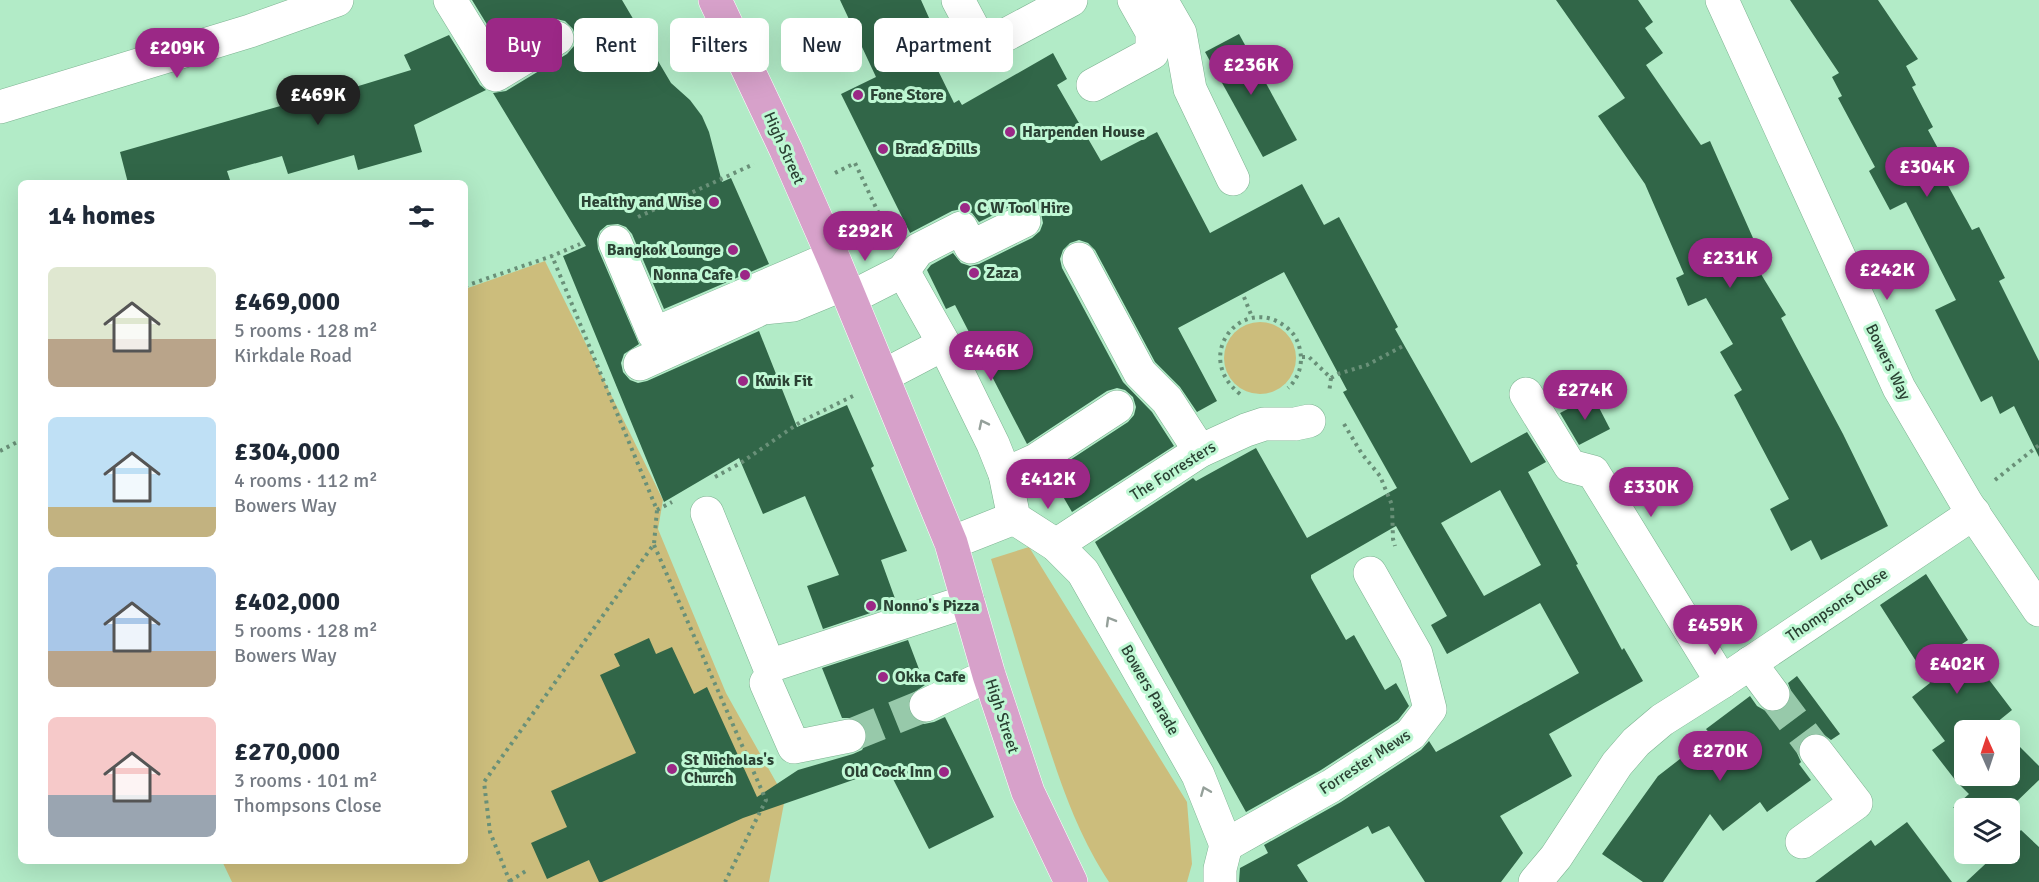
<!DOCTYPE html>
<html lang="en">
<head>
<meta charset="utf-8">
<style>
  body { margin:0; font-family:Signika,sans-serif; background:#f2f2f3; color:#1f2937; height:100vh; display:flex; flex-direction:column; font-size:22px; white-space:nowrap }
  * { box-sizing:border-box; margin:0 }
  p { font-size:20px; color:#747a83 }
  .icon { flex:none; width:33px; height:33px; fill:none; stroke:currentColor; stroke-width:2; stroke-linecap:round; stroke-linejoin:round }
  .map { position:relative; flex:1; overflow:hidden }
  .details { position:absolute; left:18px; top:180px; width:450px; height:684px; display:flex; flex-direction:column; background:#fff; border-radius:9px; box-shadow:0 6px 24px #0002 }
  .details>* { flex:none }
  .guide { position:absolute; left:486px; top:18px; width:570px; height:54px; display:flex; gap:12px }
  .needle { width:39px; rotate:357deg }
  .buttons { position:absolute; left:1954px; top:720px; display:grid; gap:12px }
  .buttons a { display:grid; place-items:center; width:66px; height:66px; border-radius:9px; background:#fff; box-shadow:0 6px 24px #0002; font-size:30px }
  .price { position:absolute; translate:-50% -51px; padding:0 14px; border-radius:21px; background:#9b2886; color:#fff; font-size:20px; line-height:39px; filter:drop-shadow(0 2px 3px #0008) }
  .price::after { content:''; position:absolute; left:50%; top:36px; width:18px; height:14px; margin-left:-9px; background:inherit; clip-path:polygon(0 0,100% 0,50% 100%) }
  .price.active { background:#222; color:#fff }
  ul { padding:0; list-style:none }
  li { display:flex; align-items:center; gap:18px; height:150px; padding:0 30px }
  li span { display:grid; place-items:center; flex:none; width:168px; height:120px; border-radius:9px; color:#555 }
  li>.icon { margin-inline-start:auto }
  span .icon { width:72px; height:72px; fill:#fffc; stroke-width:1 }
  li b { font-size:26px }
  h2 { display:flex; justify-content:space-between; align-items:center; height:72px; padding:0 30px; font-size:26px }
  .chip { padding:0 21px; border-radius:9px; background:#fff; box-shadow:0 6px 24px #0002; font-size:21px; line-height:54px }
  .chip.active { background:#9b2886; color:#fff }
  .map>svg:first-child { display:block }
  .green { fill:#ccbd7c }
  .building { fill:#316648; fill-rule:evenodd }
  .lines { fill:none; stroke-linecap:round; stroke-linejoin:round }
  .minor-tunnel { stroke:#97c9aa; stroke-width:33; stroke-dasharray:33 16; stroke-linecap:butt }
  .minor-casing { stroke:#7cb290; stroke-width:34 }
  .major-casing { stroke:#fff; stroke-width:34 }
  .path { stroke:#699078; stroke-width:4; stroke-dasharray:3 4.5; stroke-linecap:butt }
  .minor { stroke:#fff; stroke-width:33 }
  .major { stroke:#d7a1ca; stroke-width:33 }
  .oneway { stroke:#95a09a }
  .poi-dot { fill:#9b2886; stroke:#bff8d4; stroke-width:2 }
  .labels { text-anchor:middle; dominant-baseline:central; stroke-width:6; stroke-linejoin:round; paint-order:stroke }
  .poi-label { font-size:16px; font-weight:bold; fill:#2b4234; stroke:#bff8d4; text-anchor:start }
  .street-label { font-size:16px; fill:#2b4234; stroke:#bff8d4 }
</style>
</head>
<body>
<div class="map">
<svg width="2039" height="882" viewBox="0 0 2039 882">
  <rect width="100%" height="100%" fill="#b2ebc7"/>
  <g class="green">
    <polygon points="545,261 663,500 658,529 726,693 785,798 769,882 232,882 222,861 465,861 465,289"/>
    <circle cx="1260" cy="358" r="36"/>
    <path d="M 1029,547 L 1187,802 L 1192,864 L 1187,882 L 1109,882 C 1076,831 1061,784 1042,726 C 1024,671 1008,615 991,559 Z"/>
  </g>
  <g class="building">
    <polygon points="472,0 622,0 671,83 690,100 702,116 709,132 722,182 731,178 769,264 664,309 632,234 626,227 618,224 607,225 600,231 597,239 598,249 639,344 624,354 621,363 623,372 630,380 638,383 647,381 759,331 797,427 847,405 874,466 871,468 907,551 881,560 897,604 823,629 807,586 839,575 805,496 763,514 739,458 664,502 563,256 586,246 493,93 506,91 567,54 574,46 576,38 573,29 565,21 556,19 547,22 502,49"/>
    <path d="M 840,0 L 921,0 L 938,38 L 925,44 L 954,103 L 959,100 L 962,105 L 1053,53 L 1067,79 L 1057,85 L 1101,161 L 1157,132 L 1210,233 L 1302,184 L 1324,225 L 1339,217 L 1398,327 L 1395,329 L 1471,463 L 1527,432 L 1546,462 L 1528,472 L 1578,564 L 1576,565 L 1622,650 L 1624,648 L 1643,681 L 1549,734 L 1572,776 L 1500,816 L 1523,853 L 1501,882 L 1425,882 L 1389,826 L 1372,834 L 1368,826 L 1297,865 L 1308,882 L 1239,882 L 1240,868 L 1268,853 L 1264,845 L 1341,802 L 1421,750 L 1429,741 L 1436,752 L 1579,673 L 1540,603 L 1447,654 L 1431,625 L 1447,616 L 1396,526 L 1311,575 L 1311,578 L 1346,640 L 1354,635 L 1385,690 L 1396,683 L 1409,706 L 1398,720 L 1321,770 L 1246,812 L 1095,542 L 1193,478 L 1196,481 L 1256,448 L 1307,538 L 1397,488 L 1343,392 L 1347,390 L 1284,272 L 1178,328 L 1217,401 L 1197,412 L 1180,387 L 1155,362 L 1095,250 L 1088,243 L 1079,240 L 1070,243 L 1063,250 L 1060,259 L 1062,268 L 1123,382 L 1152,412 L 1174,446 L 1072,512 L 1061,493 L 1054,497 L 1044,477 L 1128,422 L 1134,415 L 1136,407 L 1133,397 L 1125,390 L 1117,388 L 1107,391 L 1027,444 L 955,305 L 946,309 L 927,270 L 931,265 L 953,253 L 961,263 L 970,266 L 979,264 L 1032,238 L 1040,231 L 1043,223 L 1041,213 L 1035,206 L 1025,202 L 1016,204 L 979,222 L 972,213 L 961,209 L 952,211 L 910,233 L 841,94 L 876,77 ZM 1500,490 L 1541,565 L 1484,596 L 1441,523 Z"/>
    <polygon points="1556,0 1638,0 1653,22 1645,28 1663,53 1646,65 1701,145 1710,141 1753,238 1742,243 1786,315 1781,318 1843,434 1888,526 1821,560 1811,540 1791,551 1770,509 1789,499 1734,395 1742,390 1720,352 1733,344 1706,298 1688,306 1676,278 1684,274 1645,184 1598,116 1625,98"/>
    <polygon points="1790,0 1878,0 1918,59 1906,66 1916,85 1912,87 1933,127 1928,130 1953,176 1945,180 1972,230 1979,227 2005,278 1999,281 2039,361 2039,457 2014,406 2000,414 1992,396 1981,402 1935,310 1956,300 1906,202 1890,210 1869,171 1875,167 1838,98 1842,96 1832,77 1839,73"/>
    <polygon points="1239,34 1297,140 1263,157 1205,52"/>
    <polygon points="449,35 480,85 486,90 414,125 422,152 358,170 354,155 288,174 282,156 227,171 231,183 128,183 120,152 305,99 306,102 411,70 404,55"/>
    <polygon points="1593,396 1610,429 1579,445 1560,413"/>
    <polygon points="1926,574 1968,640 1962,644 2012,710 1996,723 2004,730 1965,730 1965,776 2010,776 2010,737 2039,766 2039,780 2010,808 1953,808 1969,794 1956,781 1932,750 1945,741 1912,697 1930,683 1880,605"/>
    <polygon points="649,638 656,654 672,647 694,694 707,687 757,797 798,770 853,754 862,750 867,741 867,732 863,724 856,718 842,718 822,668 908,640 925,685 910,695 907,704 909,714 916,721 924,724 934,722 945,717 994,817 929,849 891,775 883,779 879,771 743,818 602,882 599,882 589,860 547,879 531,843 567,827 551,791 636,753 600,675 620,666 614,654"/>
    <polygon points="1797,676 1840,734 1831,740 1823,734 1813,733 1805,736 1799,743 1797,753 1801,762 1799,764 1811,780 1767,812 1760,802 1723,831 1710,814 1663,882 1643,882 1602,854 1658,776 1711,735 1706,729 1750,696 1757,706 1766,711 1775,713 1784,709 1790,701 1791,691 1788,683"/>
    <polygon points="1907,822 1952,882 1815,882 1871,840 1875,846"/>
    <polygon points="2021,830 2039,847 2039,882 1966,882 1996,854 2010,854 2010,841"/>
  </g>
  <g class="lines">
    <g class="minor-tunnel">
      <polyline points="1773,694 1816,751"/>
      <polyline points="849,736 926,705"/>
    </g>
    <g class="minor-casing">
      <g id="minor">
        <polyline points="450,0 496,75 557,38"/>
        <polyline points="958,0 983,47 1071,0"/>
        <polyline points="1161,0 1180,33 1190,89 1233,179"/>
        <polyline points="1722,0 1899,388 1967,504 2039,610"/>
        <polyline points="1093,85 1152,53 1152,32 1134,0"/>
        <polyline points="0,107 250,31 337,0"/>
        <polyline points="615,242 654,334 833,257"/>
        <polyline points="1079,259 1140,373 1167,400 1200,451"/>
        <polyline points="903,271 944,344 993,444 1005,474 1014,518 1056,545 1083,572 1198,775 1226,845"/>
        <polyline points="850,298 903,271 918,250 961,228 971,247 1024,221"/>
        <polyline points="640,364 763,308 793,305 844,284"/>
        <polyline points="883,376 944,344"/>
        <polyline points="1526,394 1570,466 1593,472 1722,682"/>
        <polyline points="1005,474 1036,460 1117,407"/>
        <polyline points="707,513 769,666 968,601"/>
        <polyline points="951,543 1014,518"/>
        <polyline points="1056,545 1200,451 1246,430 1264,424 1295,424 1309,421"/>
        <polyline points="1750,663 1773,694"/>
        <polyline points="766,683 794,747 849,736"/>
        <polyline points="926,705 989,675"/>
        <polyline points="1802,842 1856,803 1816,751"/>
        <polyline points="1226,845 1331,786 1411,734 1430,709 1416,654 1370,573"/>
        <polyline points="1220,882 1220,869 1226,845"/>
        <polyline points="1535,882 1556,857 1617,764 1636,742 1662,720 1722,682 1974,513"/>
      </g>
    </g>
    <g class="major-casing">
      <polyline id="major" points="715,0 786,150 833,257 951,543 989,675 1028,792 1071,882"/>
    </g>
    <g class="path">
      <polyline points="835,173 855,163 887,231"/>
      <polyline points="638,217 754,164"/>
      <polyline points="465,286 552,256 580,244"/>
      <polyline points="1244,297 1252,317"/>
      <polyline points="1302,357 1309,357 1331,378 1329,393"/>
      <polyline points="1331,378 1338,374 1367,365 1403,346"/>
      <path d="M 1240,394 C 1191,355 1243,293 1286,327 C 1294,333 1298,340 1300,350 C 1303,364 1299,378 1288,388"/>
      <polyline points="1344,424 1362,454 1380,476 1392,505 1393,539 1395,546"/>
      <polyline points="0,451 21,440"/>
      <polyline points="715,477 739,464 802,421 853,396"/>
      <polyline points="1995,480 2039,445"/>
      <polyline points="657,510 672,502"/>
      <polyline points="654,545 766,800 725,882"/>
      <polyline points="510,881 529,869"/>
      <polyline points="510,882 490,832 484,782 654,544 657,510 552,256"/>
    </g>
    <use href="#minor" class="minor"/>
    <use href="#major" class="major"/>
  </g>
  <defs><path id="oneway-chevron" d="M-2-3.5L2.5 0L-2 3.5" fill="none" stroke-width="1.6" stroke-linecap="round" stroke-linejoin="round" transform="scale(1.5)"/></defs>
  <g class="oneway">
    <use href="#oneway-chevron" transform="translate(983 424) rotate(-116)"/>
    <use href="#oneway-chevron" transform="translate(1110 621) rotate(-120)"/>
    <use href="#oneway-chevron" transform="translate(1205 791) rotate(-112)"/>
  </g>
  <g class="poi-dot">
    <circle cx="858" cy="95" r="6"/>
    <circle cx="1010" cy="132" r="6"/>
    <circle cx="883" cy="149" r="6"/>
    <circle cx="714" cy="202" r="6"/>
    <circle cx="965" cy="208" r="6"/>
    <circle cx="733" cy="250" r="6"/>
    <circle cx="974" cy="273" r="6"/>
    <circle cx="745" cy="275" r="6"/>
    <circle cx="743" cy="381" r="6"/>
    <circle cx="871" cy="606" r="6"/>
    <circle cx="883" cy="677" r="6"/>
    <circle cx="672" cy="769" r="6"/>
    <circle cx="944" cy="772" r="6"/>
  </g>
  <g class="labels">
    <g class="poi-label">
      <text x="870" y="95">Fone Store</text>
      <text x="1022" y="132">Harpenden House</text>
      <text x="895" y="149">Brad &amp; Dills</text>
      <text x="702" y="202" text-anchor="end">Healthy and Wise</text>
      <text x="977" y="208">C W Tool Hire</text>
      <text x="721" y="250" text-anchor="end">Bangkok Lounge</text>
      <text x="986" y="273">Zaza</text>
      <text x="733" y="275" text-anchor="end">Nonna Cafe</text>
      <text x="755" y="381">Kwik Fit</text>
      <text x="883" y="606">Nonno's Pizza</text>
      <text x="895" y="677">Okka Cafe</text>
      <text x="684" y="760">St Nicholas's<tspan x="684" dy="18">Church</tspan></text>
      <text x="932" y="772" text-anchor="end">Old Cock Inn</text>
    </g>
    <g class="street-label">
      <text transform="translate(784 148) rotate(66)">High Street</text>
      <text transform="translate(1888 362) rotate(64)">Bowers Way</text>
      <text transform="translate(1173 471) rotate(-32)">The Forresters</text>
      <text transform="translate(1837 605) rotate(-34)">Thompsons Close</text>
      <text transform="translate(1150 690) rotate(60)">Bowers Parade</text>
      <text transform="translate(1002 716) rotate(72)">High Street</text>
      <text transform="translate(1365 762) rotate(-33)">Forrester Mews</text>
    </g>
  </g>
</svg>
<div class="buttons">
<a><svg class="needle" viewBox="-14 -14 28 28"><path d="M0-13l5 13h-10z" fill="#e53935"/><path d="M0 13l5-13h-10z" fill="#747a83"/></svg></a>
<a><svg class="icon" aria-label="layers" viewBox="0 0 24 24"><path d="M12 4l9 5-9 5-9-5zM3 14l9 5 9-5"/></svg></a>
</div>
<b class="price" style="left:177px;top:79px">£209K</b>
<b class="price" style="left:1251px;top:96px">£236K</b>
<b class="price active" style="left:318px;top:126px">£469K</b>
<b class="price" style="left:1927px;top:198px">£304K</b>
<b class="price" style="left:865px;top:262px">£292K</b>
<b class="price" style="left:1730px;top:289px">£231K</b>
<b class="price" style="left:1887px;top:301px">£242K</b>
<b class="price" style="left:991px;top:382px">£446K</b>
<b class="price" style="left:1585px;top:421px">£274K</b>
<b class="price" style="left:1048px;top:510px">£412K</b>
<b class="price" style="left:1651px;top:518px">£330K</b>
<b class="price" style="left:1715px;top:656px">£459K</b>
<b class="price" style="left:1957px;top:695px">£402K</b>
<b class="price" style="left:1720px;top:782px">£270K</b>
<div class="guide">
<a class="chip active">Buy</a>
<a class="chip">Rent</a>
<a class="chip">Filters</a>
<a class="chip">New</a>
<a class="chip">Apartment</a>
</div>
<section class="details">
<h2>14 homes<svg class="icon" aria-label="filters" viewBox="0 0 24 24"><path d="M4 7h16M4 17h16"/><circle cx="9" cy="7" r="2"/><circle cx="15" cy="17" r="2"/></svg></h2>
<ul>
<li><span style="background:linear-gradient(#dfe7d0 60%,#b9a48a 0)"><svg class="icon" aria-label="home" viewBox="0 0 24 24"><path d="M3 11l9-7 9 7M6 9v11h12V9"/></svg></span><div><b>£469,000</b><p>5 rooms · 128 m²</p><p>Kirkdale Road</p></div></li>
<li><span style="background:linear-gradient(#bfe0f5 75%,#c2b280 0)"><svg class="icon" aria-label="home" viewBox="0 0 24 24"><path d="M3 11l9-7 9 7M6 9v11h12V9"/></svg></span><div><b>£304,000</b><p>4 rooms · 112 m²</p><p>Bowers Way</p></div></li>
<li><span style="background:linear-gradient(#a9c7e8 70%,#b9a48a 0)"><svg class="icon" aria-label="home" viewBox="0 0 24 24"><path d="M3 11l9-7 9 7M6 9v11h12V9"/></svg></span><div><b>£402,000</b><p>5 rooms · 128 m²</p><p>Bowers Way</p></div></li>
<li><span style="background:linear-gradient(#f6c9c9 65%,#9aa5b1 0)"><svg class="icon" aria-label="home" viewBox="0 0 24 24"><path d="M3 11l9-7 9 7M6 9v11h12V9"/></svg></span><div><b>£270,000</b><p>3 rooms · 101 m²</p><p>Thompsons Close</p></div></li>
</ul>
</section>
</div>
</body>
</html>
